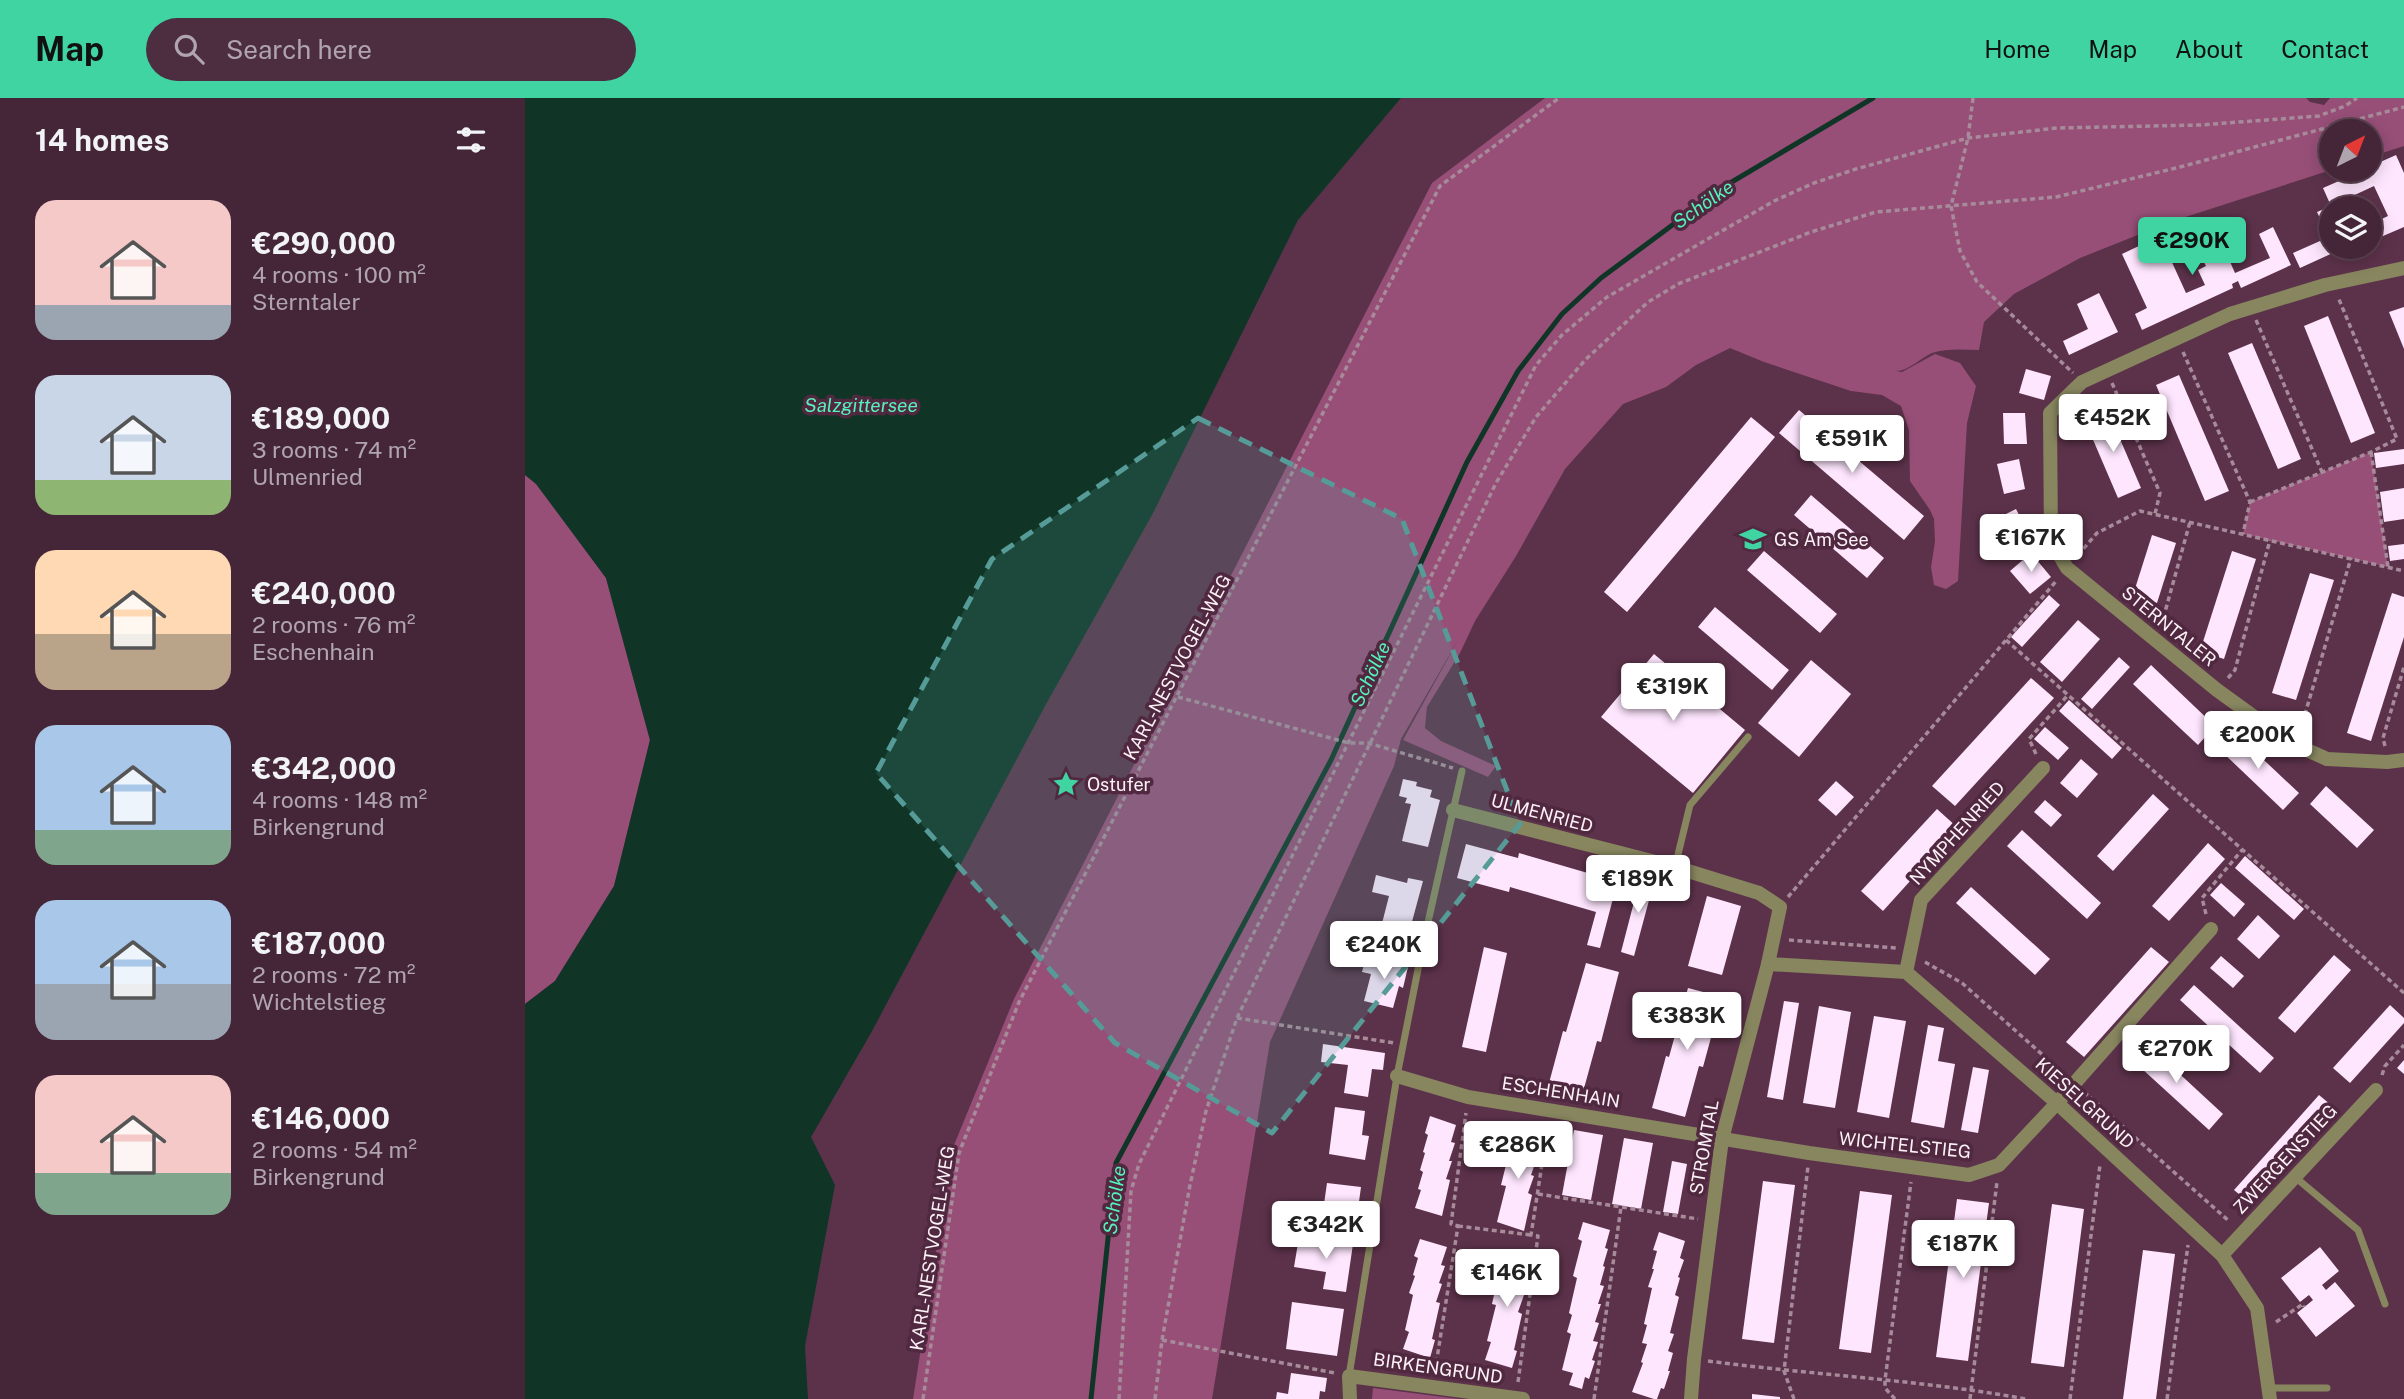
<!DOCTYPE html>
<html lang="en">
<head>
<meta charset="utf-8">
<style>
  body { margin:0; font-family:"Public Sans",sans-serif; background:#4c2e40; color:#f1f3f6; height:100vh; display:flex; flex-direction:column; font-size:26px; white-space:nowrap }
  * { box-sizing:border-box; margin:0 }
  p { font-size:23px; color:#b0a5ae }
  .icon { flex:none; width:38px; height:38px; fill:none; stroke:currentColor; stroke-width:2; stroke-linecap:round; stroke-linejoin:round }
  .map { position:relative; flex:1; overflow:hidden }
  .sheet { display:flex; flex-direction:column; background:#452638; width:525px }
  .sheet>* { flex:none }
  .needle { width:46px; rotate:42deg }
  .buttons { position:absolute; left:1794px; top:21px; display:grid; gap:14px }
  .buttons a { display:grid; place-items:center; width:63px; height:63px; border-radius:50%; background:#452638; box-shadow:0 4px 18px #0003,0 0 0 2px #5d4353; font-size:35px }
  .price { position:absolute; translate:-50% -60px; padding:0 16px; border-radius:7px; background:#fff; color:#222; font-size:23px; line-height:46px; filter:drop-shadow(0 2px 4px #0008) }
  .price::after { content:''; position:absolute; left:50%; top:42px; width:21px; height:16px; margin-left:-10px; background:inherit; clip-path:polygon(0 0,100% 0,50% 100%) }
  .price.current { background:#3fd4a2; color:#111 }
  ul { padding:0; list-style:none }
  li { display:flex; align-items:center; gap:21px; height:175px; padding:0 35px }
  li span { display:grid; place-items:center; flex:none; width:196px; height:140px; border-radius:21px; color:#555 }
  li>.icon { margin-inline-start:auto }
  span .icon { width:84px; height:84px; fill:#fffc; stroke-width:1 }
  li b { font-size:30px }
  h2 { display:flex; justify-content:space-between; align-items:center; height:84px; padding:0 35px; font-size:30px }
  header { display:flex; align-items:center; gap:42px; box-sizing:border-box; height:98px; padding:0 35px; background:#3fd4a2; color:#111 }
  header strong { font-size:33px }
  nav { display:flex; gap:38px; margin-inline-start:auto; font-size:24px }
  .search { width:490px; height:63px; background:#4c2e40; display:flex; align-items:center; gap:18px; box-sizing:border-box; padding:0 24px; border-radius:38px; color:#b0a5ae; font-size:26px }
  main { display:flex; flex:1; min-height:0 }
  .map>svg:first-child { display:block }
  .green { fill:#974f78 }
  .water { fill:#103527 }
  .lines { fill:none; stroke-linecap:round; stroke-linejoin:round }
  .stream { stroke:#103527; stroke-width:5 }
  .building { fill:#fee6fe }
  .path { stroke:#a78b9a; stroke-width:3.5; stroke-dasharray:5 3.5; stroke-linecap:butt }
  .service { stroke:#87865f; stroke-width:7 }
  .minor { stroke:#87865f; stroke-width:14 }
  .marked { fill:#569b97; fill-opacity:0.2; stroke:#569b97; stroke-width:5; stroke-dasharray:14 9; stroke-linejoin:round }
  .labels { text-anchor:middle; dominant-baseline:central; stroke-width:7; stroke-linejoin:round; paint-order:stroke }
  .poi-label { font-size:18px; fill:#fcf1f6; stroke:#50283f; text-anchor:start }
  .street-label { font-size:18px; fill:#fcf1f6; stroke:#50283f }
  .water-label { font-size:19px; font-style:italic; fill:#55f2bb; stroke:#50283f }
</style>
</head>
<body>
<header>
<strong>Map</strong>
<div class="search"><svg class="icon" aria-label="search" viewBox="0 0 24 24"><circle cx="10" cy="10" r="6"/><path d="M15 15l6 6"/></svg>Search here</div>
<nav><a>Home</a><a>Map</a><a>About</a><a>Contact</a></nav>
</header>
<main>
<section class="sheet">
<h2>14 homes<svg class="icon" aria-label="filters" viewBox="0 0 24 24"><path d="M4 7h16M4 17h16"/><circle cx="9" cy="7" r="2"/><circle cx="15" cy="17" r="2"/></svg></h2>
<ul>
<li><span style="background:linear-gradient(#f6c9c9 75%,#9aa5b1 0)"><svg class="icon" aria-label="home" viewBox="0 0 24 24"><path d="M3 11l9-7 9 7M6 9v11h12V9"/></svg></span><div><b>€290,000</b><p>4 rooms · 100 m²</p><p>Sterntaler</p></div></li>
<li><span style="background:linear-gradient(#c9d6e8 75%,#8fb573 0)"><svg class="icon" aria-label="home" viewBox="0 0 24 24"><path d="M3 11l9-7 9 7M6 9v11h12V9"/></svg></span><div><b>€189,000</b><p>3 rooms · 74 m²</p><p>Ulmenried</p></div></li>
<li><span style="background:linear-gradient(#ffd9b3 60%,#b9a48a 0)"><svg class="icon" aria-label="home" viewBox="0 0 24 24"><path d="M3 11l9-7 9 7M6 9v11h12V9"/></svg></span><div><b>€240,000</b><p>2 rooms · 76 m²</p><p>Eschenhain</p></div></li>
<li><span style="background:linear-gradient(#a9c7e8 75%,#7fa58c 0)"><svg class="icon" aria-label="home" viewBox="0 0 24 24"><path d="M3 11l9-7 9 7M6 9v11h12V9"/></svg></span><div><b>€342,000</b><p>4 rooms · 148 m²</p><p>Birkengrund</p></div></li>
<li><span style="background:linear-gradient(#a9c7e8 60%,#9aa5b1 0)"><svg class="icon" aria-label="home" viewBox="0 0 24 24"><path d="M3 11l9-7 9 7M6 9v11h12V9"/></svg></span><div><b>€187,000</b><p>2 rooms · 72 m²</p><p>Wichtelstieg</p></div></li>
<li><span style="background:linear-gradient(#f6c9c9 70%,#7fa58c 0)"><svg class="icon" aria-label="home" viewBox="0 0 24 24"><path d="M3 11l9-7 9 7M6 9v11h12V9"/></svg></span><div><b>€146,000</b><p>2 rooms · 54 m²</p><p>Birkengrund</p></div></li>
</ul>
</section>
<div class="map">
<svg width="1879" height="1301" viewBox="0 0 1879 1301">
  <rect width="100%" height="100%" fill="#5c324a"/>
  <g class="green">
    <path d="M 1020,0 L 1781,0 L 1785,4 L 1799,7 L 1805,0 L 1879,0 L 1879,48 L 1845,59 L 1844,33 L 1806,33 L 1806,72 L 1648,123 L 1555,160 L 1489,196 L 1459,224 L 1454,252 C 1439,252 1422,250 1407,255 C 1395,260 1384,273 1371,273 L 1377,274 L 1410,256 L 1435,265 L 1451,288 L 1442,325 L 1433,483 L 1421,491 L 1409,487 L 1406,469 L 1410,444 L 1409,421 L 1405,412 L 1385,383 L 1384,332 L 1376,308 L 1357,297 L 1326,293 L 1239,264 L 1205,250 L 1171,267 L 1141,289 L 1098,306 L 1040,371 L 991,458 L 950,523 L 935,555 L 902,609 L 900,630 L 916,643 L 971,668 L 963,679 L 878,642 L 933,542 L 876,641 L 869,668 L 745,944 L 687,1301 L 388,1301 L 427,1052 L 489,901 L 907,85 Z"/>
    <polygon points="1846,354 1863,469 1718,436 1725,404"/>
    <polygon points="0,377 11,385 81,480 125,642 89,788 30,883 0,906"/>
    <polygon points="848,1290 934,1301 847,1301"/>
  </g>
  <polygon class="water" points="0,0 876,0 773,122 627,417 520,608 346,935 286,1039 310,1087 280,1248 283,1301 0,1301 0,906 30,883 89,788 125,642 81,480 11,386 0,377"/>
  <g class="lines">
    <polyline class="stream" points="566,1301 591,1065 806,662 942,364 993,273 1037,216 1076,180 1200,88 1348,0"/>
  </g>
  <g class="building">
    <polygon points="1871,57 1879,75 1879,129 1844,144 1844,127 1863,118 1849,88 1806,108 1806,149 1821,149 1775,170 1768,155 1804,139 1792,114 1806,108 1798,90 1839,72 1844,72 1844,69"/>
    <polygon points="1748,129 1766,167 1716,190 1713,183 1707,186 1708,190 1617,232 1610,216 1622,210 1597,156 1635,138 1661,195 1680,187 1673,172 1681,168 1675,156 1690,149 1692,154 1699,150 1710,175 1745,160 1734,136"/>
    <polygon points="1574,195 1593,234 1544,257 1538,243 1563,231 1552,206"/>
    <polygon points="1879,209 1879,251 1864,214"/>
    <polygon points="1803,218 1850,335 1826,345 1779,228"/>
    <polygon points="1727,245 1776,361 1753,371 1703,255"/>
    <polygon points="1501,271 1526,278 1519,302 1494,295"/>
    <polygon points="1654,277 1704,393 1680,403 1631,287"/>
    <polygon points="1274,312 1399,418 1379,442 1254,335"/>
    <polygon points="1583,313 1616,390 1593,400 1560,323"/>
    <polygon points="1478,315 1500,315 1502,346 1479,346"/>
    <polygon points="1226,319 1250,339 1102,514 1079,494"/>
    <polygon points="1879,351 1879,366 1851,370 1849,355"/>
    <polygon points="1494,361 1500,391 1479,396 1472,366"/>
    <polygon points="1879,390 1879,421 1859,424 1855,394"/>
    <polygon points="1286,397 1359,460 1342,480 1269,417"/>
    <polygon points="1491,411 1505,438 1485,448 1471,421"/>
    <polygon points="1627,437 1651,445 1632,505 1608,497"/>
    <polygon points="1879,446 1879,461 1865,463 1863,448"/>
    <polygon points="1239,453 1312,516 1295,535 1222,472"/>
    <polygon points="1707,453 1731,461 1699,561 1675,553"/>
    <polygon points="1506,455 1526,479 1505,496 1485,473"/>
    <polygon points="1785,475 1809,482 1771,602 1747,595"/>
    <polygon points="1867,495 1879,499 1879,539 1846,643 1822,635"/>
    <polygon points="1524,497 1535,507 1497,549 1486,539"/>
    <polygon points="1190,509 1264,572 1247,592 1173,529"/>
    <polygon points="1553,522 1575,541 1537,584 1515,564"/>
    <polygon points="1129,556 1220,632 1168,695 1076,619"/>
    <polygon points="1594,559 1605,569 1567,611 1556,601"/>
    <polygon points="1286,562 1326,596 1274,659 1233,625"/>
    <polygon points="1626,567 1690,628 1673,647 1608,586"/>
    <polygon points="1506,580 1529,600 1430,708 1407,688"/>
    <polygon points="1544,602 1597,650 1587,661 1534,613"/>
    <polygon points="1520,629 1544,650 1533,662 1509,641"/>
    <polygon points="1708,633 1774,695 1758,712 1693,650"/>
    <polygon points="1556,661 1573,676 1552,700 1535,685"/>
    <polygon points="878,681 892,684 891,688 907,692 905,699 915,702 903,749 877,743 886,706 880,705 882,700 874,698"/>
    <polygon points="1311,683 1329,699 1311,718 1293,702"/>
    <polygon points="1801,688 1849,732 1832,750 1785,706"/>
    <polygon points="1628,696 1644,711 1588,773 1572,758"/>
    <polygon points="1520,702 1537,717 1526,729 1509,714"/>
    <polygon points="1412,711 1433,730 1358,813 1336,793"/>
    <polygon points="1497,732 1576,805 1562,821 1482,748"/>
    <polygon points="1683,745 1700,761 1644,823 1627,808"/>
    <polygon points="941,746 993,760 994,755 1080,780 1084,767 1096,770 1075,850 1062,847 1071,814 985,789 984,794 932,780"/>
    <polygon points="1720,758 1779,811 1769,822 1710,770"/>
    <polygon points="851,777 882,785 883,780 898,783 881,846 866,842 865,848 852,845 864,798 847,794"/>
    <polygon points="1116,777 1130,780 1109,858 1096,854"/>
    <polygon points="1696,785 1720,806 1709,819 1685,797"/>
    <polygon points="1446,789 1525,861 1510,877 1431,805"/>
    <polygon points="1182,798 1216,808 1197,877 1163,868"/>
    <polygon points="1733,817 1755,838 1734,861 1712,841"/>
    <polygon points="959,849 982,855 961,954 937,949"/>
    <polygon points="1626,849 1644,864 1559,959 1541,944"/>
    <polygon points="1809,857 1826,872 1770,935 1753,920"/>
    <polygon points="841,858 883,869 878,890 874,888 868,910 839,903 846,876 837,874"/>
    <polygon points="1696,858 1719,878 1708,890 1685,870"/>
    <polygon points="1061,865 1094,874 1076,944 1072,943 1058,994 1024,985 1038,933 1041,934"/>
    <polygon points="1669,887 1749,960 1735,975 1655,902"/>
    <polygon points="1163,890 1197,899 1178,969 1174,968 1160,1019 1127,1010 1141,958 1144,959"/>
    <polygon points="1259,903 1274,905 1258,1002 1242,999"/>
    <polygon points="1865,907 1879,920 1879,925 1825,985 1808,970"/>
    <polygon points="1294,908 1326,914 1310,1010 1278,1005"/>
    <polygon points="1349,918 1381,923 1364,1020 1332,1014"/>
    <polygon points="1403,927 1419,930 1413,963 1430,966 1419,1030 1386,1024"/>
    <polygon points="1619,943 1698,1016 1684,1032 1604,959"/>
    <polygon points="798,946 860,955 858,972 847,971 843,999 819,995 823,967 796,964"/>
    <polygon points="1879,962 1879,976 1872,970"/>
    <polygon points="1448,969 1464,972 1453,1035 1436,1032"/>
    <polygon points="1794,997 1812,1012 1727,1107 1709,1092"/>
    <polygon points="810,1009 840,1013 837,1037 844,1038 840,1062 804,1056"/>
    <polygon points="905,1018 931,1027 926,1044 930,1045 924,1063 927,1063 921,1081 925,1082 917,1118 890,1110 896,1092 893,1091 898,1074 895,1072 900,1055 898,1054 903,1037 900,1035"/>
    <polygon points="1049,1032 1078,1037 1066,1102 1037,1097"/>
    <polygon points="987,1033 1014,1041 1008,1059 1012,1060 1006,1077 1009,1078 1003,1095 1007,1097 999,1133 972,1124 981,1088 976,1087 985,1051 981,1050"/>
    <polygon points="1099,1040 1128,1045 1116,1111 1087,1106"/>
    <polygon points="1147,1063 1162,1066 1153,1116 1138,1114"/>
    <polygon points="1238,1083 1270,1087 1249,1245 1217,1241"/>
    <polygon points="802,1085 836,1089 830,1133 806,1129 809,1108 799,1106"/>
    <polygon points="1335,1093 1367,1097 1346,1255 1314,1251"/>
    <polygon points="1432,1101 1464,1105 1443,1263 1411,1259"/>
    <polygon points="1527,1106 1559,1111 1539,1269 1506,1265"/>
    <polygon points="1058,1124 1085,1132 1080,1150 1083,1151 1078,1168 1080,1169 1075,1187 1079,1188 1073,1206 1076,1206 1070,1224 1074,1225 1068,1243 1073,1244 1067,1262 1070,1263 1064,1281 1060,1279 1057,1291 1044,1287 1048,1275 1037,1272 1046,1236 1042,1234 1047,1217 1044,1215 1052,1180 1048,1178 1057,1143 1053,1141"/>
    <polygon points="1134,1134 1160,1143 1155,1160 1159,1162 1153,1179 1155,1180 1150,1197 1154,1199 1145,1235 1149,1236 1143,1253 1148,1255 1143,1273 1145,1273 1139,1291 1136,1290 1132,1301 1129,1301 1107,1294 1118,1265 1116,1264 1122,1246 1117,1245 1122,1227 1119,1226 1127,1190 1123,1189 1129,1171 1127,1171 1132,1153 1128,1152"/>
    <polygon points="774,1139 828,1146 821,1194 798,1191 801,1174 769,1169"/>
    <polygon points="895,1141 922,1149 916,1167 920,1168 914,1185 917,1186 911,1204 915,1205 907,1241 910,1242 905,1260 878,1251 884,1234 880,1232 888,1197 884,1195 890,1178 888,1177 893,1160 889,1158"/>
    <polygon points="1795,1149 1814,1173 1797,1187 1801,1192 1810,1184 1830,1208 1791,1239 1772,1215 1788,1202 1784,1197 1775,1204 1756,1180"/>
    <polygon points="977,1151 1004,1160 998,1177 1002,1179 997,1196 999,1197 993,1214 997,1216 989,1252 992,1253 987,1270 960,1262 966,1244 962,1243 971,1207 967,1206 975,1170 972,1169"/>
    <polygon points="1618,1152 1650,1156 1636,1262 1631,1301 1598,1301"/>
    <polygon points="767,1204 819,1211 812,1258 761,1251"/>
    <polygon points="766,1275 802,1280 800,1294 795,1293 794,1301 751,1301 752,1294 763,1296"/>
    <polygon points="1227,1296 1255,1299 1255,1301 1227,1301"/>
  </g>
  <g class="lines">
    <g class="path">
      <polyline points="1448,0 1443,40 1426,108 1435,153 1452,184 1548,275"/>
      <polyline points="1731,222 1797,374"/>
      <polyline points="1658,254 1725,404 1718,436"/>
      <polyline points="1587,285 1635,395 1630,416"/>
      <polyline points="1846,354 1863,469"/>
      <polyline points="1725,404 1846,354 1872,341 1813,199"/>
      <polyline points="1553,457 1572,435 1615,413 1879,473"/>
      <polyline points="1632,526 1640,514 1665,424"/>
      <polyline points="1481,542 1879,895"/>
      <polyline points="1703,580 1710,572 1745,442"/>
      <polyline points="653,599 824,645 843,645 928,670"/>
      <polyline points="1775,633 1826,460"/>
      <polyline points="1860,648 1858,640 1879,569"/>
      <polyline points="1511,656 1504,641 1543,597"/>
      <polyline points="1263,799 1532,482"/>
      <polyline points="1681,816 1677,800 1717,752"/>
      <polyline points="1264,842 1371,850"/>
      <polyline points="1400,864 1437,885 1538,975"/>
      <polyline points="712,920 869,945"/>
      <polyline points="1857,977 1860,968 1879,947"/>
      <polyline points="1559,994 1705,1124"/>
      <polyline points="1013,1096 1173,1121"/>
      <polyline points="933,1128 1006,1137"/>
      <polyline points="1751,1224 1778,1206 1779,1209"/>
      <polyline points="637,1242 810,1275"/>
      <path d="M 1183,1263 C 1289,1277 1396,1282 1501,1301"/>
      <polyline points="910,1273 933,1128 926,1126 941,1015"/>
      <polyline points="993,1284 1013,1138 1006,1137 1023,1027"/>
      <polyline points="398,1301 434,1055 494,904 915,88 1034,0"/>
      <polyline points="594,1301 606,1093 614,1066 1011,267 1037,237 1082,199 1249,103 1289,85 1331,71 1443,40 1532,30 1675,27 1794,18 1820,8 1832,0"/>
      <polyline points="630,1301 637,1242 665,1087 681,1013 712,920 971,385 1011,319 1061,261 1123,204 1153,186 1286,134 1351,114 1531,99 1655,69 1879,9"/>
      <polyline points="1069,1301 1096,1109"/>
      <polyline points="1269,1301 1259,1273 1283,1068"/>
      <polyline points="1370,1301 1360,1290 1360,1282 1386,1084"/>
      <polyline points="1445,1301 1472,1084"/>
      <polyline points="1545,1301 1575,1067"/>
      <polyline points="1642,1301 1663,1147"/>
    </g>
    <g class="service">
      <polyline points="1150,769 1165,707 1223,639"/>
      <polyline points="1770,1079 1833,1132 1860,1206"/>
      <polyline points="824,1278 872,978 897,851 937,673"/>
      <polyline points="1745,1290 1802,1290"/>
    </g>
    <g class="minor">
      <polyline points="1879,170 1800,187 1705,216 1557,284 1525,315 1526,443 1542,470 1692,592 1764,644 1802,661 1862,664 1879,662"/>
      <polyline points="928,712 1150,769 1234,795 1255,809 1243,866 1197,1041 1169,1261 1166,1301"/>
      <polyline points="1243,866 1381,874 1532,1005 1697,1157 1732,1210 1745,1301"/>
      <polyline points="1381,874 1396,802 1518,670"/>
      <polyline points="872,978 943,999 1284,1055 1444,1077 1474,1067 1532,1005 1686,831"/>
      <polyline points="1697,1157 1851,992"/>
      <polyline points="825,1301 824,1278 998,1301"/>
    </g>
  </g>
  <path class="marked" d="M 673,320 L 877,421 L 995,726 L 747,1035 L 590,945 L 351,675 L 467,461 Z"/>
  <defs>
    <g id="school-bare" transform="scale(2.1)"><path d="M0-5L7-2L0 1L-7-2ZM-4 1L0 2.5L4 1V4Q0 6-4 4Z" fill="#3fd4a2" stroke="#50283f" stroke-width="2.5" paint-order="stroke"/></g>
    <g id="sight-bare" transform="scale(2.1)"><path d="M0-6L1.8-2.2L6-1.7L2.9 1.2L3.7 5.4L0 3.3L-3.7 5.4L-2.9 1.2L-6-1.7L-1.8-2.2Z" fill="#3fd4a2" stroke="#50283f" stroke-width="2.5" paint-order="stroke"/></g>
  </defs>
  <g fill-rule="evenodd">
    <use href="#school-bare" x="1228" y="441"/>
    <use href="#sight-bare" x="541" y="686"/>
  </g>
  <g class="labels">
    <g class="poi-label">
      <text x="1249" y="441">GS Am See</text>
      <text x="562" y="686">Ostufer</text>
    </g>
    <g class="street-label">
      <text transform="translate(1644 528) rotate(39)">STERNTALER</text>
      <text transform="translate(652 569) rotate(-62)">KARL-NESTVOGEL-WEG</text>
      <text transform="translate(1017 715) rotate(15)">ULMENRIED</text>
      <text transform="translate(1432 735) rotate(-48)">NYMPHENRIED</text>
      <text transform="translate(1036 994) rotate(9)">ESCHENHAIN</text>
      <text transform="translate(1560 1005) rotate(42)">KIESELGRUND</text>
      <text transform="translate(1380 1047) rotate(6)">WICHTELSTIEG</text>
      <text transform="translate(1179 1049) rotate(-80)">STROMTAL</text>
      <text transform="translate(1760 1061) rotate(-47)">ZWERGENSTIEG</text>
      <text transform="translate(407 1150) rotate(-81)">KARL-NESTVOGEL-WEG</text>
      <text transform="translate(913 1270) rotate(8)">BIRKENGRUND</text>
    </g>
    <g class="water-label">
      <text transform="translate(1178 106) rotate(-35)">Schölke</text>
      <text x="336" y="307">Salzgittersee</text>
      <text transform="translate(845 576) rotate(-65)">Schölke</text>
      <text transform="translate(589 1102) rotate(-82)">Schölke</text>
    </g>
  </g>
</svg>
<div class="buttons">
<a><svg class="needle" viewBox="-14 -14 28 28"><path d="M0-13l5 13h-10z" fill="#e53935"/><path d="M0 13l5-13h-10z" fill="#b0a5ae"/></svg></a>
<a><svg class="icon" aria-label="layers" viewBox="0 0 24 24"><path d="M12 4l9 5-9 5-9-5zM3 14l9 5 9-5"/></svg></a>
</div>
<b class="price current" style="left:1667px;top:179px">€290K</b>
<b class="price" style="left:1588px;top:356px">€452K</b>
<b class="price" style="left:1327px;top:377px">€591K</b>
<b class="price" style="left:1506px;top:476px">€167K</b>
<b class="price" style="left:1148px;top:625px">€319K</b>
<b class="price" style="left:1733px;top:673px">€200K</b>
<b class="price" style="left:1113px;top:817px">€189K</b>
<b class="price" style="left:859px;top:883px">€240K</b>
<b class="price" style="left:1162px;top:954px">€383K</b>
<b class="price" style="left:1651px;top:987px">€270K</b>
<b class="price" style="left:993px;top:1083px">€286K</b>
<b class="price" style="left:801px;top:1163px">€342K</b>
<b class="price" style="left:1438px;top:1182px">€187K</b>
<b class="price" style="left:982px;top:1211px">€146K</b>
</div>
</main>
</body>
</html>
